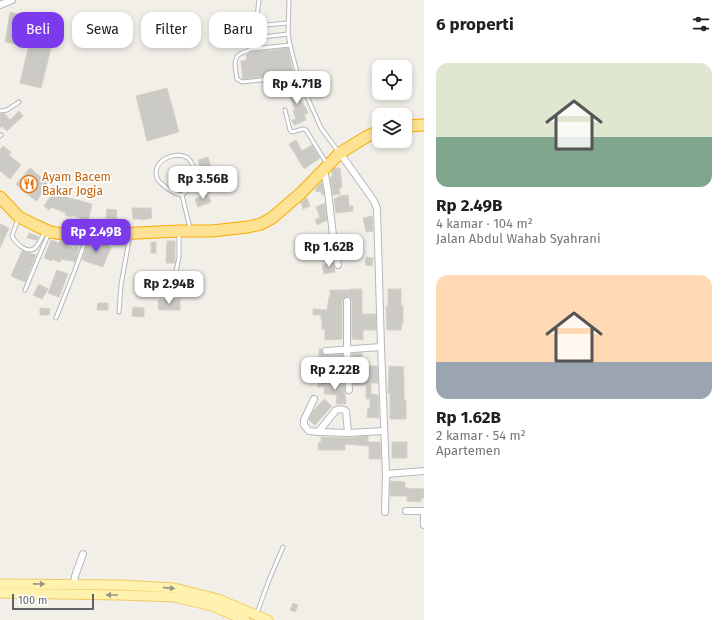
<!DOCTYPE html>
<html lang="id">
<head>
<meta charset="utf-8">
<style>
  body { margin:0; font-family:"Fira Sans",sans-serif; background:#f2f2f2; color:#202124; height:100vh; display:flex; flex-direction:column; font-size:15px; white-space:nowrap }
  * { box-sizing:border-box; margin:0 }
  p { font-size:13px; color:#757577 }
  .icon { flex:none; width:22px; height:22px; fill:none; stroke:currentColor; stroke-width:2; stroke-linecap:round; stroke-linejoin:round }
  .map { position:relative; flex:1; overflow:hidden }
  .side { display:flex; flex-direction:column; background:#fff; width:300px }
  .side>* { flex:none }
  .guide { position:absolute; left:12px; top:12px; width:352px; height:36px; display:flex; gap:8px }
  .buttons { position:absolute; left:372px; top:60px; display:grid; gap:8px }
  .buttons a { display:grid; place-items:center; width:40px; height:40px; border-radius:8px; background:#fff; box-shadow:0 2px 6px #0003; font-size:20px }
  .scale { position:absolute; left:12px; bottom:10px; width:82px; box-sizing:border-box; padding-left:4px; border:2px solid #5f6368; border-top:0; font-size:11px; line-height:14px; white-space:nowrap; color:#5f6368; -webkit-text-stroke:3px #fff; paint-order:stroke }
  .price { position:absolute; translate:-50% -34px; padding:0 9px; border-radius:8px; background:#fff; color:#222; font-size:13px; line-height:26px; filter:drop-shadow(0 1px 2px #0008) }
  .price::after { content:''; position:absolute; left:50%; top:24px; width:12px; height:9px; margin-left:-6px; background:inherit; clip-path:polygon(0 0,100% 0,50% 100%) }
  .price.active { background:#7c3aed; color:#fff }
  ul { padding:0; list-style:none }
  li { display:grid; align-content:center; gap:8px; height:212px; padding:0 12px }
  li span { display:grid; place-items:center; height:124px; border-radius:12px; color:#555 }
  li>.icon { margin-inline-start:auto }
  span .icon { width:72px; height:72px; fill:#fffc; stroke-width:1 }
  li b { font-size:17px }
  h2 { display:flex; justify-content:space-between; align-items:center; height:48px; padding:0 12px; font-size:17px }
  .tag { padding:0 14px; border-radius:12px; background:#fff; box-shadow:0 2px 6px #0003; font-size:14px; line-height:36px }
  .tag.active { background:#7c3aed; color:#fff }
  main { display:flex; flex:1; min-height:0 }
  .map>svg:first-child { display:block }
  .building { fill:#cccac5; stroke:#d6d1c6 }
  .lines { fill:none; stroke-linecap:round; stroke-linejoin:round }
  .lane-casing { stroke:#b5b8bc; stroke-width:5 }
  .street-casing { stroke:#b5b8bc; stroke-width:8 }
  .primary-casing { stroke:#f2c960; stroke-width:11 }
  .highway-casing { stroke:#f9ab00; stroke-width:13 }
  .lane { stroke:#fff; stroke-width:3 }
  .street { stroke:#fff; stroke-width:6 }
  .primary { stroke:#fff2af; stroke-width:9 }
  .highway { stroke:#fde293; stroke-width:11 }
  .oneway { fill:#979581 }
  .labels { text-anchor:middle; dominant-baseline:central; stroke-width:3.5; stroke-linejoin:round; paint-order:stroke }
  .food-label { font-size:12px; fill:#c56008; stroke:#fff; text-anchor:start }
</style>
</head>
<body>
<main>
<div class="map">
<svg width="424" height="620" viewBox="0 0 424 620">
  <rect width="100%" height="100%" fill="#f1efe8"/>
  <g class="building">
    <polygon points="10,12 22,15 17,44 5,42"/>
    <polygon points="36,15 58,20 41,88 20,83"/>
    <polygon points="288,48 293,73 243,79 241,61 247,60 246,55 252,52"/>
    <polygon points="296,85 304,106 305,106 308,113 304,115 306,120 294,125 292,120 296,119 293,111 295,110 286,88"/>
    <polygon points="167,88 179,132 147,141 136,96"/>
    <polygon points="19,111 23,116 7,131 2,126 0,128 0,114 4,113 10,120"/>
    <polygon points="296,140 302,151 312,145 320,158 304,169 289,144"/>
    <polygon points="3,146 11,152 9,155 21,165 10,179 0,171 0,149"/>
    <polygon points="208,157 218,190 208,193 198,160"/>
    <polygon points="30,168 38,175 48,182 37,201 21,190 21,189 16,184"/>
    <polygon points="335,168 340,168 342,187 339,188 340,194 333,195 330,177 332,177 332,171"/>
    <polygon points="322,182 324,193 324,195 322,195 321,191 316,192 316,188"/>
    <polygon points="56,188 61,192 60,193 69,198 92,204 88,221 71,215 71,217 65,215 66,213 51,207 49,210 44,206"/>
    <polygon points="208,194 211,202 198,207 195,199"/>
    <polygon points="348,195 349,206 353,206 353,211 336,213 334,199 340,196"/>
    <polygon points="307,198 310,206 303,209 301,202"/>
    <polygon points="325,203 327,220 317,225 315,220 320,217 316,207"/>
    <polygon points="132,208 151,208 152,218 141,220 141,219 133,219"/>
    <polygon points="107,209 117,210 116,220 106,218"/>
    <polygon points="372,216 373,231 366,232 363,218"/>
    <polygon points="0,224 9,228 0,248"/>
    <polygon points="29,233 38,236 37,240 27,238"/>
    <polygon points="51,240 59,243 60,241 67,244 66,246 75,249 75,247 79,249 75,262 69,260 69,261 61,259 60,262 52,259 51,261 44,258"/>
    <polygon points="167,241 175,241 175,263 166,263"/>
    <polygon points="88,242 100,242 111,247 103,267 82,260"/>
    <rect x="151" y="242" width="5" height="11"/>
    <polygon points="359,244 360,250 345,251 344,246"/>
    <polygon points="22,251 36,255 25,282 11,276"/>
    <polygon points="366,257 373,258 372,266 365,265"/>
    <polygon points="333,262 335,272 324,274 322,265"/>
    <polygon points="57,270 68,274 59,297 48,293"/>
    <polygon points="39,284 48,289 42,299 33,295"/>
    <polygon points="351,289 362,289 362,314 376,314 376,330 363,330 363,340 352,339 352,301 350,297 347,297 343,298 342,301 342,339 325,340 325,329 322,329 322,320 321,320 321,315 313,315 313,309 327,310 329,297 330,297 330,290 351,290"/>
    <polygon points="388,289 401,289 401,306 403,306 403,323 402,323 401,330 387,330 386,306 388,306"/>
    <polygon points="180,299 180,310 159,310 158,300"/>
    <polygon points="98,303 108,303 108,310 97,310"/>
    <polygon points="133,307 144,308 144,317 132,316"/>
    <polygon points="40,308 50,309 49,315 40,315"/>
    <polygon points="319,349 322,349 322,353 324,355 343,354 344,375 336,374 336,370 320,370 320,377 315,377 316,373 313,373 313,364 319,365"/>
    <polygon points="362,353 362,366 377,366 378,383 371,383 371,394 378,395 379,418 367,417 368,408 370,408 370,399 366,399 366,385 353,385 352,354"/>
    <polygon points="389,366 404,367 403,375 404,375 404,400 406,400 406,419 390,419 390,393 388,393"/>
    <polygon points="318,378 320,378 320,383 324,384 344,384 346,404 336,404 337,395 324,394 324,387 318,387"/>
    <polygon points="324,399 332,406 315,425 309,420 313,411"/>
    <polygon points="368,436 368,442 380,442 381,459 369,459 369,446 345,444 345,450 318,450 319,442 321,442 321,437 348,438"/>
    <rect x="392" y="442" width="15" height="16"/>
    <polygon points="390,481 405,482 405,488 424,489 424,498 421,498 421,502 407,501 407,496 390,496"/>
    <polygon points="293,603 298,605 295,612 290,610"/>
  </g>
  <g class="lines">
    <g class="lane-casing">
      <g id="lane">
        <path d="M 259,0 L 257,17 L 253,33 L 254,41 L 252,48 C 249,51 244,52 240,54 C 232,59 236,71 237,79 L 242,82 L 298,76 L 290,45 L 288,34 L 289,0"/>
        <polyline points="255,26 288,23"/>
        <polyline points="254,38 288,34"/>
        <polyline points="252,49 290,45"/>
        <polyline points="298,76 321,128 338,151"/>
        <polyline points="285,110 290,130 292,132 303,129 306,130 327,164"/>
        <polyline points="0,111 7,110 19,102"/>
        <polyline points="0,136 1,135"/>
        <path d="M 182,195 C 191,188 199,177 193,166 C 192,163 190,160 188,158 C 175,150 151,161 157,178 C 159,183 165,186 168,189 C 173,192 177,195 182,195 L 190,228"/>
        <path d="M 18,219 L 12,236 C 15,242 27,255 35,248 C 39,244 42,237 45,231"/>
        <polyline points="25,290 48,235"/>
        <polyline points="171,295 179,257 179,234"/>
        <polyline points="119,312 121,285 130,235"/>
        <polyline points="56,318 75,270 86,239"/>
        <polyline points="257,613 269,580 283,547"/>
      </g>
    </g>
    <g class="street-casing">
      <g id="street">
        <polyline points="0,5 12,0"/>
        <polyline points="340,153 374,201 377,209 381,347 386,474 385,512"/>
        <polyline points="324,169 328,192 333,235 338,265"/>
        <polyline points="347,301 347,350 349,390"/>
        <polyline points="326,351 381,347"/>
        <polyline points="324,380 348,379"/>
        <polyline points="314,399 304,420 304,425 309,431 319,432"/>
        <path d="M 348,433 L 346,411 C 344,409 339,409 336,410 L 319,431 L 321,432 L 348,433 L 384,431"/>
        <polyline points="386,474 424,471"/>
        <polyline points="406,511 423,511"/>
        <polyline points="424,511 424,525"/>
        <polyline points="74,585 75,576 83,554"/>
      </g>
    </g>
    <g class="primary-casing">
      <g id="primary">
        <polyline points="0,584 121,585 174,588 218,599 268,620"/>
        <polyline points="0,593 122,595 174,597 212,606 245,620"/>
      </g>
    </g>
    <g class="highway-casing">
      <g id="highway">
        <polyline points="405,126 424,125"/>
        <polyline points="0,197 19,217 35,225 50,232 77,236 179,231 212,231 248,227 261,224 272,218 301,193 340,153 366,137 379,131"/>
      </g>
    </g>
    <use href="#lane" class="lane"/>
    <use href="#street" class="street"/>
    <use href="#primary" class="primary"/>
    <use href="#highway" class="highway"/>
  </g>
  <defs><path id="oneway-solid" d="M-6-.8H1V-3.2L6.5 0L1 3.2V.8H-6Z"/></defs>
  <g class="oneway">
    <use href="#oneway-solid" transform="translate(39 584) rotate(1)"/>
    <use href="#oneway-solid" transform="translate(169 588) rotate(5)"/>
    <use href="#oneway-solid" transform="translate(112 595) rotate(-180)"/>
  </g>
  <defs>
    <g id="restaurant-ring" transform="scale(0.9)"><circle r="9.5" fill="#fff" stroke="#e8710a" stroke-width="1.5"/><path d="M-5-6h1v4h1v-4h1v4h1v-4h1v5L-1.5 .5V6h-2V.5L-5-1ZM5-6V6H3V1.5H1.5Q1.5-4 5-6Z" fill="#e8710a"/></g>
  </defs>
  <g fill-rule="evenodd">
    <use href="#restaurant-ring" x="29" y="184"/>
  </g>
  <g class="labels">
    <g class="food-label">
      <text x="42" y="177">Ayam Bacem<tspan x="42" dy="14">Bakar Jogja</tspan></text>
    </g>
  </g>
</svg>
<div class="buttons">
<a><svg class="icon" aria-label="locate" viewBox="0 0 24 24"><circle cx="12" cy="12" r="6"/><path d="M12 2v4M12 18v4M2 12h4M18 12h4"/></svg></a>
<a><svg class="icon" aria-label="layers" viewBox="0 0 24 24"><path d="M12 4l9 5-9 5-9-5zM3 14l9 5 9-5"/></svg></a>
</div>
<div class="scale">100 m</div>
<b class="price" style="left:297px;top:105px">Rp 4.71B</b>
<b class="price" style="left:203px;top:200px">Rp 3.56B</b>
<b class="price active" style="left:96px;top:253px">Rp 2.49B</b>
<b class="price" style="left:329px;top:268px">Rp 1.62B</b>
<b class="price" style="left:169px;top:305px">Rp 2.94B</b>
<b class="price" style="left:335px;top:391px">Rp 2.22B</b>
<div class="guide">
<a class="tag active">Beli</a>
<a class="tag">Sewa</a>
<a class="tag">Filter</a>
<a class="tag">Baru</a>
</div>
</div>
<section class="side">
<h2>6 properti<svg class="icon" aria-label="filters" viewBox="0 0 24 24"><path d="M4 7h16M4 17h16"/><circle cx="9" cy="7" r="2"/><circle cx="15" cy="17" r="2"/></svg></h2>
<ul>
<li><span style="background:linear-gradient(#dfe7d0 60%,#7fa58c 0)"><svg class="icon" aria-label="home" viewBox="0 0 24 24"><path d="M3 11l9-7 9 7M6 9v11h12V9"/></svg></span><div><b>Rp 2.49B</b><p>4 kamar · 104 m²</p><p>Jalan Abdul Wahab Syahrani</p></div></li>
<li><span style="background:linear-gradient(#ffd9b3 70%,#9aa5b1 0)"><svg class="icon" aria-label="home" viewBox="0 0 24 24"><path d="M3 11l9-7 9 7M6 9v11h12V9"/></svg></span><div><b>Rp 1.62B</b><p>2 kamar · 54 m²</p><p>Apartemen</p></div></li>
</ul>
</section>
</main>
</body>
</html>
